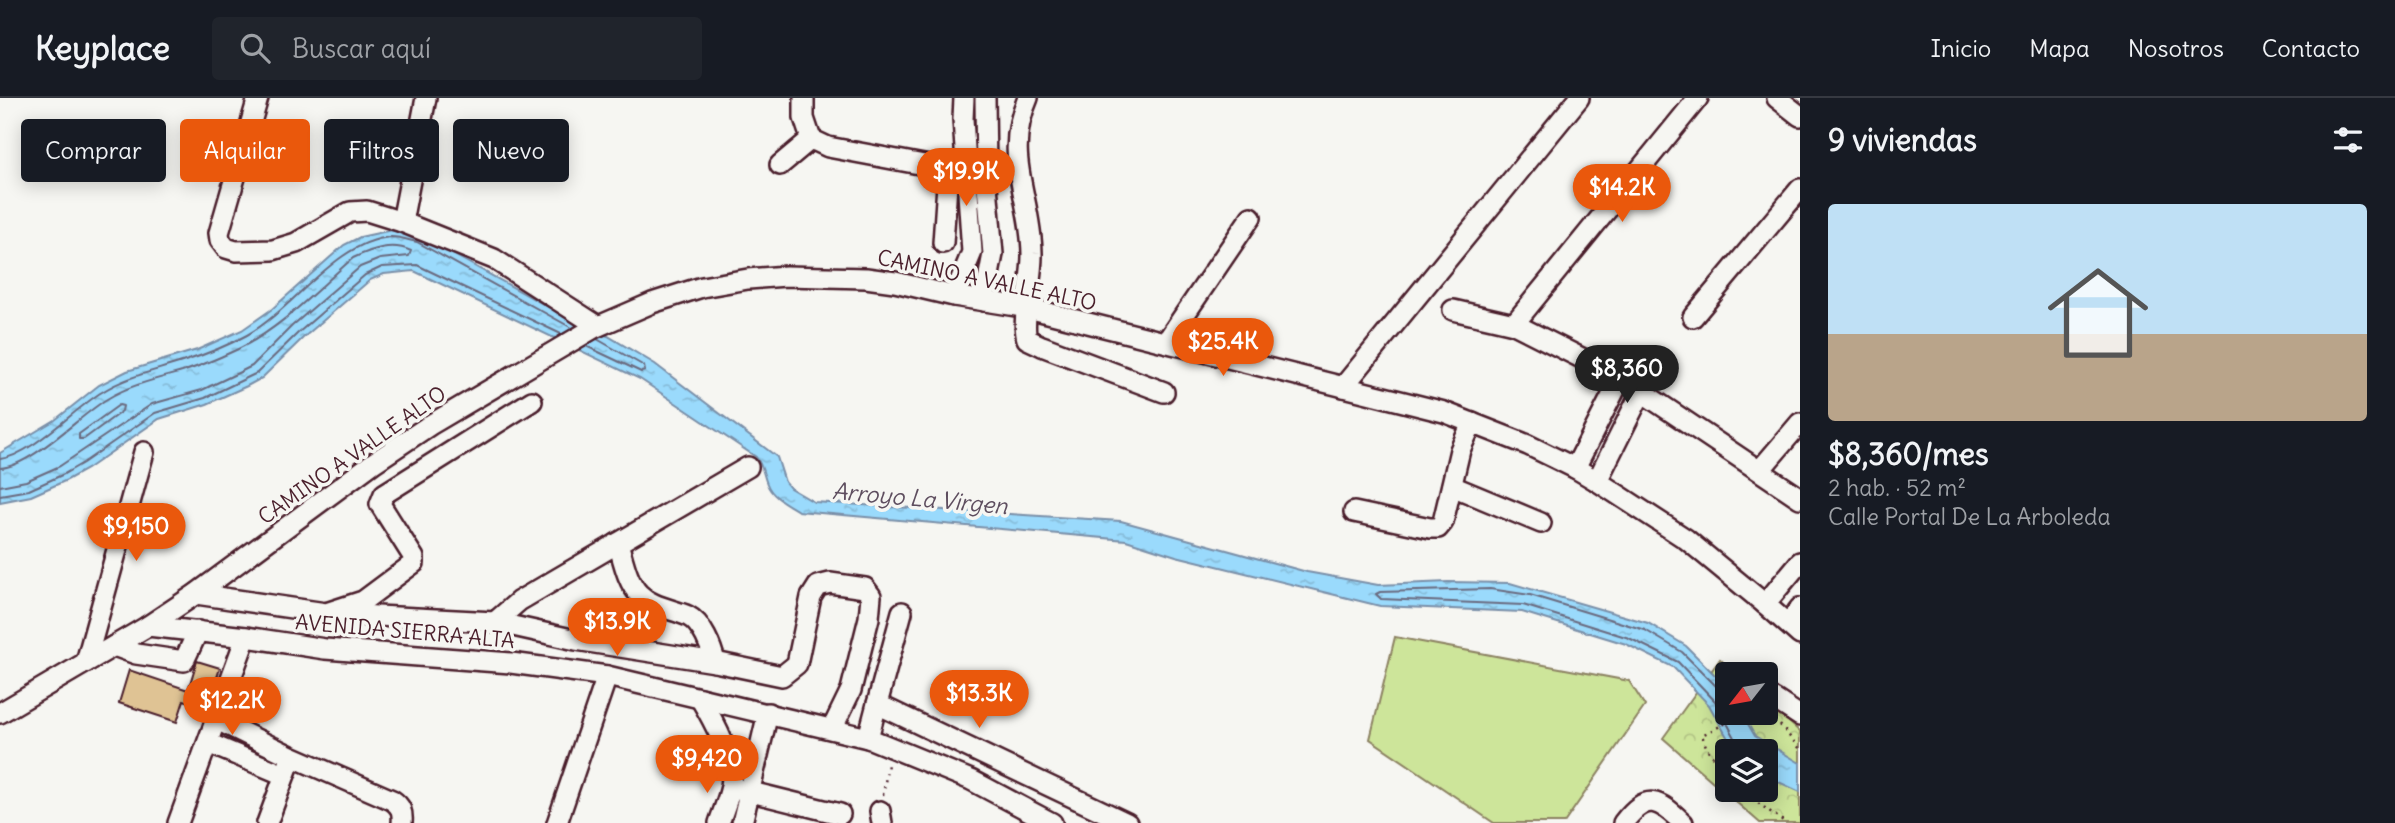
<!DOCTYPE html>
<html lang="es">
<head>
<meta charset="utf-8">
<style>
  body { margin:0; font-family:Delius,sans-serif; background:#20242c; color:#f1f3f6; height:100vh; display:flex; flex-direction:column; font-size:26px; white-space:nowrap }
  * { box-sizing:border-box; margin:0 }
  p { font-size:23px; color:#9ea1a6 }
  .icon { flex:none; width:38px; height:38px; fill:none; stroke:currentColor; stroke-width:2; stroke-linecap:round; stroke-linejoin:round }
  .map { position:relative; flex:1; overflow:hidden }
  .panel { display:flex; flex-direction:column; background:#171b24; width:595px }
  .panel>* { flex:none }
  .top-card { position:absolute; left:21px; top:21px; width:665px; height:63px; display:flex; gap:14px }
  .needle { width:46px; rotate:239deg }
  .buttons { position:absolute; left:1715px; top:564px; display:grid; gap:14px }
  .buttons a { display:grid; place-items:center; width:63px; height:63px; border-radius:7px; background:#171b24; box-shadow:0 4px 18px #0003; font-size:35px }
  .price { position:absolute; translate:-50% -60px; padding:0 16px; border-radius:24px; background:#ea580c; color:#fff; font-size:23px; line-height:46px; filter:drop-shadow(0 2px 4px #0008) }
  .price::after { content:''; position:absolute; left:50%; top:42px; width:21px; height:16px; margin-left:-10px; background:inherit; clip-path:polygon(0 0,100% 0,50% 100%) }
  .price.current { background:#222; color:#fff }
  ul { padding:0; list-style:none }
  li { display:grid; align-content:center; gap:14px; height:371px; padding:0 28px }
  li+li { border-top:2px solid #363941 }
  li span { display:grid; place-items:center; height:217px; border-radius:7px; color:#555 }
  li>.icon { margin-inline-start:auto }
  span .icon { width:126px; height:126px; fill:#fffc; stroke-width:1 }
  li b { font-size:30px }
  h2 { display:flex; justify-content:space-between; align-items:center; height:84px; padding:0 28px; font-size:30px }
  .chip { padding:0 24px; border-radius:7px; background:#171b24; box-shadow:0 4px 18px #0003; font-size:24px; line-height:63px }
  .chip.current { background:#ea580c; color:#fff }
  header { display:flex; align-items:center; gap:42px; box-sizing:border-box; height:98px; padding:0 35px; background:#171b24; border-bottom:2px solid #363941 }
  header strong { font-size:33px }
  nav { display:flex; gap:38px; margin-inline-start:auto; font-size:24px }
  .search { width:490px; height:63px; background:#20242c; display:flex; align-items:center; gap:18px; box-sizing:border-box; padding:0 24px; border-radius:7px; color:#9ea1a6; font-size:26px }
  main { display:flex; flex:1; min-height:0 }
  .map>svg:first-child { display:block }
  .grass { fill:#cde59a; stroke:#8c8262; stroke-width:2 }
  .park { fill:url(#park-crowns); stroke:#8c8262; stroke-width:2; fill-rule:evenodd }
  .water { fill:url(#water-ripples); stroke:#7a8fa8; stroke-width:2 }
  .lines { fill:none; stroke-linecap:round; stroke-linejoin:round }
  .shore { stroke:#6a6a7f; stroke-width:2 }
  .building { fill:#dfc394; stroke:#4a1f2b; stroke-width:2 }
  .minor-casing { stroke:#4a1f2b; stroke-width:24 }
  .path { stroke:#4a1f2b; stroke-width:2.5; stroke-dasharray:2 5; stroke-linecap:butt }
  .minor { stroke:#f6f6f2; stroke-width:19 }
  .labels { text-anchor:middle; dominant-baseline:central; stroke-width:7; stroke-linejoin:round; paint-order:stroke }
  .street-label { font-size:21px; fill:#4a1f2b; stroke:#f6f6f2 }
  .water-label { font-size:23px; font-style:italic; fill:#5e4e5f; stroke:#f6f6f2 }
</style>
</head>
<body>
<header>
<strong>Keyplace</strong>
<div class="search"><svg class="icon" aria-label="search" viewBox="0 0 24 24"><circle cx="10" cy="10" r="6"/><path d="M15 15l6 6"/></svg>Buscar aquí</div>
<nav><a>Inicio</a><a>Mapa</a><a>Nosotros</a><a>Contacto</a></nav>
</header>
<main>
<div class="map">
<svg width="1800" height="725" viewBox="0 0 1800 725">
  <defs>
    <pattern id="park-crowns" width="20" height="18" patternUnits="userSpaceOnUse" patternTransform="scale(1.75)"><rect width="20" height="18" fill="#cde59a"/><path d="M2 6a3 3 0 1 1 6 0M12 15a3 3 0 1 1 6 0" fill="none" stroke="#b2c485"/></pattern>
    <pattern id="water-ripples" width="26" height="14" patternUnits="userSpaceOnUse" patternTransform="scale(1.75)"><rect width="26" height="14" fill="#9adafc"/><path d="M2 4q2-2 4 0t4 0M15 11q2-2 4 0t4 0" fill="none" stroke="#86bbd8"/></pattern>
  </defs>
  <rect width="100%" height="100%" fill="#f6f6f2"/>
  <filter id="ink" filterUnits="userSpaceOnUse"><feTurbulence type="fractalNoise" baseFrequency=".0143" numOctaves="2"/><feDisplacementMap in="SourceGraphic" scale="14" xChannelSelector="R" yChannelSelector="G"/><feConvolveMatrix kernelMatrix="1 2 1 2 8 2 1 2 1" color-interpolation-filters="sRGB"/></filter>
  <g filter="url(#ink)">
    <polygon class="grass" points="1395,539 1629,583 1645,608 1564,725 1494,725 1370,641"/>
    <path class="park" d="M 1720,561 L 1736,576 L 1727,576 L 1727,614 L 1766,614 L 1766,603 L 1800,634 L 1800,725 L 1760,725 L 1663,640 ZM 1727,653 L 1766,653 L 1766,691 L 1727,691 Z"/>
    <path class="water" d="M 392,132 L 420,138 L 581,227 L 608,238 L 655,266 L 777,359 L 785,384 L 790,390 L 814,404 L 1121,423 L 1307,474 L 1378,487 L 1448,484 L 1510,485 L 1648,525 L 1686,548 L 1727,589 L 1727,614 L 1741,614 L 1755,638 L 1800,665 L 1800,694 L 1766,678 L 1766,653 L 1735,653 L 1709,607 L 1673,569 L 1626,546 L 1522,514 L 1380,508 L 1176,458 L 1126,442 L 798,413 C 787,406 772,399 767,386 C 763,376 763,368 756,359 L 640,281 L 414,173 L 384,176 L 370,182 L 303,240 L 262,280 L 247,288 L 207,306 L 159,321 L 87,371 L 67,382 L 31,398 L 0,404 L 0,355 L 55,322 L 99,287 L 127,273 L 197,252 L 242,232 L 272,211 L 344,147 L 360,139 Z"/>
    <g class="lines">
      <g class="shore">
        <polyline points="586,248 641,274 645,273 644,268 597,241"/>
        <polygon points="119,307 123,308 122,313 84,341 79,341 79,336"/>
        <path d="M 0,361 C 31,358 75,310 102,294 C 127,278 155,273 182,264 C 204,257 227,248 247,237 C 294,211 336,143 391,139 C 400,139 408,142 417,144 L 572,230"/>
        <path d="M 0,370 C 32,368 79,318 107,301 C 130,287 156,281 182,274 C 200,268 219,260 236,252 C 281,231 316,192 353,160 C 372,151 392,144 411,153 L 409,158 L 380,161 L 360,169 L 292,228 L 252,268 L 240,274 L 202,292 L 152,306 L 60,368 L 26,383 L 0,388"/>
        <polyline points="0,397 29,392 64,376 83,365 155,315 205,300 257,275 298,235 365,177 382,169 417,167 561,236"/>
        <polyline points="1727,594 1720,592 1682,554 1645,532 1530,497 1490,491 1380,494 1376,496 1381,501 1523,507 1629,540 1678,564 1715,603 1739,647 1740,653"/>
      </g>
    </g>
    <polygon class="building" points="197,563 220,570 207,610 184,602 177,624 119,605 129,572 188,592"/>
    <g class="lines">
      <g class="minor-casing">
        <g id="minor">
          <polyline points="258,0 219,135 220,142 226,150 236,153 273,152 296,145 350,114 367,113 402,124 494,161 598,228"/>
          <polyline points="804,0 804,20 811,41 828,49 967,75 986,76"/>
          <path d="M 1028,0 C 1002,59 1031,97 1032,155 C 1033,179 1021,222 1027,241 L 1042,248 L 1164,294"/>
          <polyline points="1777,0 1800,18"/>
          <polyline points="780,67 811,41"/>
          <polyline points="402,124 426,0"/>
          <polyline points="943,145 948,72"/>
          <polyline points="954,198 972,154 963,21 964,0"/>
          <polyline points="984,203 993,156 986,76 985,0"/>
          <polyline points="1453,212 1514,226 1621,280 1800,400"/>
          <polyline points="1693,219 1800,91"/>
          <polyline points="1514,226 1698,0"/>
          <polyline points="1166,244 1251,119"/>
          <polyline points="1343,289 1579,0"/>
          <polyline points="1575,370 1621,280"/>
          <polyline points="1760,372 1800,325"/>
          <polyline points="1597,383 1642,293"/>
          <polyline points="1452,388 1541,425"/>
          <polyline points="1354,414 1430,430 1438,430 1443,424 1460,352 1472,325"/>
          <path d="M 618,445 C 623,461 627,484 639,496 C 652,509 672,511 688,518 C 702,525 712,550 715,564"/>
          <polyline points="196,496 326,515 363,503 414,465 414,460 380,406 384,396 532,303"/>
          <polyline points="1765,506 1800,464"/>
          <polyline points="338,516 495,524 519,503 748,369"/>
          <polyline points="495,524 576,542 715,564 782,578 797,566 811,499 818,488 830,485 865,490 871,498 869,520 851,592 832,631"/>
          <polyline points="1788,526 1800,510"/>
          <polyline points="148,528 246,539 325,551 511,565 607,578 868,640 971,682 1052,725"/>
          <polyline points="114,548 136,556 184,563 198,533"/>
          <polyline points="86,564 144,354"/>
          <path d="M 700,600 C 713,622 736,663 731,688 C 729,700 723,713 719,725"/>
          <polyline points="1767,600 1774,601 1800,618"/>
          <polyline points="877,606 902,514"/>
          <polyline points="0,615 148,528 196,496 373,365 430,327 594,230 652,205 702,189 748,181 786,178 866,180 895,184 954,198 1028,210 1444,314 1528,347 1575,370 1597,383 1686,441 1765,506 1800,537"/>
          <path d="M 217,622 L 291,658 L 392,702 C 401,708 403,714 402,725"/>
          <polyline points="868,640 877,606 1127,725"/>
          <polyline points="208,645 284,677"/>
          <polyline points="739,691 840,716"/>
          <polyline points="880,713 882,725"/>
          <polyline points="178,725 246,539"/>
          <polyline points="267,725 289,666"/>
          <polyline points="557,725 607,578"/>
          <polyline points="742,725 768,615"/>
          <path d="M 1623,725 C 1647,694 1658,701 1683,725"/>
        </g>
      </g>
      <g class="path">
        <polyline points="1780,627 1800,651"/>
        <polyline points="1727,675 1707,651 1702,637 1749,614"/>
        <polyline points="1743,691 1748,698 1786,725"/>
        <polyline points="883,697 888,666"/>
      </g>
      <use href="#minor" class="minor"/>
    </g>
  </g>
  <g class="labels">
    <g class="street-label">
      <text transform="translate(987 182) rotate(12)">CAMINO A VALLE ALTO</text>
      <text transform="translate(352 357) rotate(-35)">CAMINO A VALLE ALTO</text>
      <text transform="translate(405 533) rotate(5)">AVENIDA SIERRA ALTA</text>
    </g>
    <g class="water-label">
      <text transform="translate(920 400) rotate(5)">Arroyo La Virgen</text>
    </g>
  </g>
</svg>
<div class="buttons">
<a><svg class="needle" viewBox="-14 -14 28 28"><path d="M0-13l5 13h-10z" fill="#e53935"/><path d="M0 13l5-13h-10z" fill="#9ea1a6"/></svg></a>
<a><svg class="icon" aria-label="layers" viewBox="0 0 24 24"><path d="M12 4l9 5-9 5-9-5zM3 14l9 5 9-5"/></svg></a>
</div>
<b class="price" style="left:966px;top:110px">$19.9K</b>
<b class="price" style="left:1622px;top:126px">$14.2K</b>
<b class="price" style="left:1223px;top:280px">$25.4K</b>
<b class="price current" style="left:1627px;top:307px">$8,360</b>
<b class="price" style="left:136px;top:465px">$9,150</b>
<b class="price" style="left:617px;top:560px">$13.9K</b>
<b class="price" style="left:979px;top:632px">$13.3K</b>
<b class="price" style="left:232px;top:639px">$12.2K</b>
<b class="price" style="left:707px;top:697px">$9,420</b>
<div class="top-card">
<a class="chip">Comprar</a>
<a class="chip current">Alquilar</a>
<a class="chip">Filtros</a>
<a class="chip">Nuevo</a>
</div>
</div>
<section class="panel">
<h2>9 viviendas<svg class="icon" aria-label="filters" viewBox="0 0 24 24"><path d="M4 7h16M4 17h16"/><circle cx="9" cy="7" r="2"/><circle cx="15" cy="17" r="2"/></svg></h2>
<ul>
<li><span style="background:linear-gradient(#bfe0f5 60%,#b9a48a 0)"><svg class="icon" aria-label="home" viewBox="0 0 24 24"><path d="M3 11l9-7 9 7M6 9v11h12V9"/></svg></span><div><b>$8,360/mes</b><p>2 hab. · 52 m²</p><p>Calle Portal De La Arboleda</p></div></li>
</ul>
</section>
</main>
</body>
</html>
